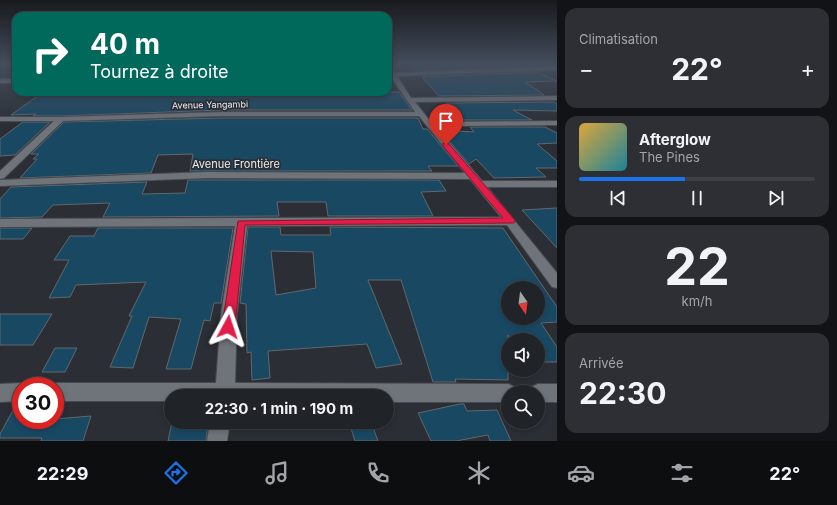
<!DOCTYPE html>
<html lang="fr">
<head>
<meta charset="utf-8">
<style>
  :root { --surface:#202328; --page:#2d2f34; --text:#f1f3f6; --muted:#a2a4a8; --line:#3d4045; --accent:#1a73e8 }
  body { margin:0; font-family:Inter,sans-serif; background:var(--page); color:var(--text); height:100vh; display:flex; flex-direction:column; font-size:15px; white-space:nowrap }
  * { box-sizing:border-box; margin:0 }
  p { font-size:13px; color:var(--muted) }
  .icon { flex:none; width:22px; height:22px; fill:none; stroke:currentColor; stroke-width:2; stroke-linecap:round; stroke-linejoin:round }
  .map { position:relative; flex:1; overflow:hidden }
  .sheet { display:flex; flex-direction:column; gap:8px; padding:8px; background:#121316; width:280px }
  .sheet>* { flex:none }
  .guide { position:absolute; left:12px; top:12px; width:380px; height:84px; border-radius:12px; box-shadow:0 2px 6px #0003,0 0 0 1px var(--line); background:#00695c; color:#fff; overflow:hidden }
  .needle { width:26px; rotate:166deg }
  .tools { position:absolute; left:501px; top:281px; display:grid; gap:8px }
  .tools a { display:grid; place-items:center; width:44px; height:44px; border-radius:50%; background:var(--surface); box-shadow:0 2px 6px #0003,0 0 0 1px var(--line); font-size:20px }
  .speed { position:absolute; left:12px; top:377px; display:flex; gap:8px; font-size:20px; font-weight:700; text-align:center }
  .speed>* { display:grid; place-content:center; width:52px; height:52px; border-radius:50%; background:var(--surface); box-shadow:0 2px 6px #0003,0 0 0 1px var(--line); line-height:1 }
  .speed .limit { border:6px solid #d22; background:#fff; color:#111 }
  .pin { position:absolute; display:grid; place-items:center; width:34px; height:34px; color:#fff; margin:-41px -17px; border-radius:50% 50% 50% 0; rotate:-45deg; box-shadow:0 0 4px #0007 }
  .pin .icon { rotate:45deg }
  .me { position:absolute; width:44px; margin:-22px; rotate:5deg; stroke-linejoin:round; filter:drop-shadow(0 0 3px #0008) }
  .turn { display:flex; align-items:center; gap:14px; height:84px; padding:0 12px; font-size:18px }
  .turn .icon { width:52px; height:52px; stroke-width:2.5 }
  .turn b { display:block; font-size:28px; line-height:34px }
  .big { font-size:30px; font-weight:700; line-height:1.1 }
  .sheet .tile { flex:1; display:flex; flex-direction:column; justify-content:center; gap:6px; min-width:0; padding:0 14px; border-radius:12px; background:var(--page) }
  .sheet .dial { align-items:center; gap:0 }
  .dial b { font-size:52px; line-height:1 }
  .song { display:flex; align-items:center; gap:12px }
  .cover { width:48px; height:48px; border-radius:6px; background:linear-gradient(135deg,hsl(40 70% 55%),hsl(190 70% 35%)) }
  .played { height:4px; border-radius:2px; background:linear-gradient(90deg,var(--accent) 45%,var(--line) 45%) }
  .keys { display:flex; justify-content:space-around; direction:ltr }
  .heat { display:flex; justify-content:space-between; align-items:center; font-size:22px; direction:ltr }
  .trip { position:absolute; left:164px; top:389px; width:230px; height:40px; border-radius:20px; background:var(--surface); box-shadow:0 2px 6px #0003,0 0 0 1px var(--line); font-weight:700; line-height:40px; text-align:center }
  .tab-bar { display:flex; height:64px; justify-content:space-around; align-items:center; background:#0d0e10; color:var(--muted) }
  .tab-bar .icon { width:28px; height:28px }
  .tab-bar .selected { color:var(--accent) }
  .tab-bar b { font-size:18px; color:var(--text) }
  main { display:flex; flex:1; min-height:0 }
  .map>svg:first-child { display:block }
  .building { fill:#194863; stroke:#61686d; fill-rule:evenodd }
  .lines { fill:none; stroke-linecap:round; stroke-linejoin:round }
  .street-casing { stroke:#474a4f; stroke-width:2 }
  .street { fill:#6f737a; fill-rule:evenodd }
  .route { fill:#e11d48; stroke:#92132f }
  .labels { text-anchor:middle; stroke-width:3.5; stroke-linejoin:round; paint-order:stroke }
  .far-street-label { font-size:9px; fill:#eaecf0; stroke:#2b2f35 }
  .street-label { font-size:11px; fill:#eaecf0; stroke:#2b2f35 }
</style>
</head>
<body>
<main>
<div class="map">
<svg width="557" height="441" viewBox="0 0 557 441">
  <rect width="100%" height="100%" fill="#2b2f35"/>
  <g class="building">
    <polygon points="409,64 519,64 523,66 416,71"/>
    <polygon points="537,72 557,81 525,82 544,95 439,96 422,77"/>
    <polygon points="43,92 399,92 412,110 221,110 61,116 33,116 36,114 11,115"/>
    <polygon points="554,102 557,104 557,111 513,110 532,120 463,120 446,103"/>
    <polygon points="221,118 418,118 423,129 427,129 458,166 428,166 432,171 190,171 193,154 158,155 151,173 20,178 37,159 33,159 39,154 31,154 64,122"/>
    <polygon points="23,122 50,122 15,155 0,156 0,139"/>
    <polygon points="470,127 545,127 557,133 557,143 537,144 557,161 557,168 536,168 546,177 494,178 476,159 469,164 440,130 474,132"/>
    <polygon points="188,180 439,180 446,191 421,192 433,216 328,216 326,202 277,202 279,216 103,217 110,203 53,205 42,217 0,218 0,199 11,187 147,182 142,194 185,193"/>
    <polygon points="557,208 557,248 522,210"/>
    <path d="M 248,227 L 280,227 L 281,235 L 331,235 L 330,227 L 503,228 L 557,307 L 557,322 L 541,323 L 557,347 L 557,362 L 538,362 L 538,340 L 511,340 L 508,335 L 508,380 L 455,379 L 456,382 L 433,382 L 401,280 L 368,280 L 402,364 L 376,368 L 367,344 L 268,351 L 270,378 L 252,380 L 251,352 L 247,353 L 246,304 L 240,303 ZM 271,251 L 313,252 L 316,288 L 276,295 ZM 508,288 L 538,288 L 538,318 L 508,318 Z"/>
    <polygon points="0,228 32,228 23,239 0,239"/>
    <polygon points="98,228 233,228 221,303 214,303 210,321 204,320 191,369 166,369 181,319 149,317 133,368 110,367 132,316 129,316 146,282 76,285 70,297 49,298 69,260 54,260 70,236 94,236"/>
    <polygon points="0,314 52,314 33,345 0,345"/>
    <polygon points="55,348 77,348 65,372 42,372"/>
    <polygon points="21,402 21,420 55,420 55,419 91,416 83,441 41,441 42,438 0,438 0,434 17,403"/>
    <polygon points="460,404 464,404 467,411 497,410 511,441 490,441 488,435 456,441 431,441 418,413"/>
    <polygon points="172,422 208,422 206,441 168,441"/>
    <polygon points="349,422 371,422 378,441 355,441"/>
  </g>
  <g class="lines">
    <g class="street-casing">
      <g id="street">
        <polygon points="388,65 395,73 557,66 557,70 397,76 411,98 557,96 557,100 415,102 431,122 557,121 557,125 435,126 482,181 557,181 557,187 487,187 557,273 557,288 552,287 507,225 247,226 237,314 235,383 508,384 515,387 517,392 508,392 508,402 387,402 387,396 171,396 171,401 55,401 55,386 48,386 55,383 216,383 221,314 235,226 0,227 0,219 501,217 470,179 207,178 0,186 0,180 207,172 465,173 419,116 221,116 63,121 4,178 0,179 0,171 54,121 0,121 0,117 61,117 221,112 415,112 391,77 388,77"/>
        <rect x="0" y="79" width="16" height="4"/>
        <polygon points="21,383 28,386 21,386 21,401 0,402 0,384"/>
        <polygon points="538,384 557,384 557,402 538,402 538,392 529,392 531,387"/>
        <polygon points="210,422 230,422 227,441 207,441"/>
      </g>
    </g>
    <use href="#street" class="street"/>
  </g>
  <linearGradient id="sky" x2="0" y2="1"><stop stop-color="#181a1d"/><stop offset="0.51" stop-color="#444d5c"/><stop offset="1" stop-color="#444d5c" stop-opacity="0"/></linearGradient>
  <rect width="557" height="126" fill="url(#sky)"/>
  <polygon class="route" points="443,143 448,143 514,219 515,221 514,223 245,225 235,327 233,330 228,332 224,330 222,327 238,221 503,218 443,146"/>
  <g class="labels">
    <g class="far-street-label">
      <text transform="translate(210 105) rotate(-1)" y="3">Avenue Yangambi</text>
    </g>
    <g class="street-label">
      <text x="236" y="168">Avenue Frontière</text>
    </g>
  </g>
</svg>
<div class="tools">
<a><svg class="needle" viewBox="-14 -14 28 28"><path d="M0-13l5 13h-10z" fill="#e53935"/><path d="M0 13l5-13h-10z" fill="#a2a4a8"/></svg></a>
<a><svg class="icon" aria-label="sound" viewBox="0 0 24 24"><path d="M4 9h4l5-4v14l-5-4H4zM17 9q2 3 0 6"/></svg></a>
<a><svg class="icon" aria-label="search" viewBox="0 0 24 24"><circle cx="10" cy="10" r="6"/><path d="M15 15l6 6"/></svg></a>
</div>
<div class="speed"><div class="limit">30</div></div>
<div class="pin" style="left:446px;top:145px;background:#d93025"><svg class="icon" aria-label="arrive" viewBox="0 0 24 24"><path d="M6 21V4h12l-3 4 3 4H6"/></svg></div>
<svg class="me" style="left:228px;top:327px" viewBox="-20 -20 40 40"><path d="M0-17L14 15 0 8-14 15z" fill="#e11d48" stroke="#fff" stroke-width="4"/></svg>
<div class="trip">22:30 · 1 min · 190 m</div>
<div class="guide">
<div class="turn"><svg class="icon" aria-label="right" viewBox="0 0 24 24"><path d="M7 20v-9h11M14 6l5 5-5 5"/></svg><div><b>40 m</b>Tournez à droite</div></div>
</div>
</div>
<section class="sheet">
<div class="tile"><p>Climatisation</p>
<div class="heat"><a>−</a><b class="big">22°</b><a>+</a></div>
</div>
<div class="tile">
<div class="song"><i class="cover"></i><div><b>Afterglow</b><p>The Pines</p></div></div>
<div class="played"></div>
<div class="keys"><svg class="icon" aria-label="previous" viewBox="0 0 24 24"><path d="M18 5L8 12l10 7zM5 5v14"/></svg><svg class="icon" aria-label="pause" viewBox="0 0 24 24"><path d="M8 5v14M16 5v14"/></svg><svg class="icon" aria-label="next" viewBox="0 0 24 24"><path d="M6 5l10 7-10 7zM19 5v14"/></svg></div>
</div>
<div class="tile dial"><b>22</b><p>km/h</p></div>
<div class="tile"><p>Arrivée</p><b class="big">22:30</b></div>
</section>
</main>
<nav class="tab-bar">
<b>22:29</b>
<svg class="icon selected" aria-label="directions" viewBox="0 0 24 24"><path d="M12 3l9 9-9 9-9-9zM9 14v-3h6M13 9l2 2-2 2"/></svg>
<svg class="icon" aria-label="music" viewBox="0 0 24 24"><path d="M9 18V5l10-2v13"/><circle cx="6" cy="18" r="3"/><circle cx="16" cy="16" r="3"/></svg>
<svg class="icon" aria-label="phone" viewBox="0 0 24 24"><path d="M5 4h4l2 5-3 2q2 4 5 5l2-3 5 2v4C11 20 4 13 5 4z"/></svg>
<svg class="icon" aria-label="climate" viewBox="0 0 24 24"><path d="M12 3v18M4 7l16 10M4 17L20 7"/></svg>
<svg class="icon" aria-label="car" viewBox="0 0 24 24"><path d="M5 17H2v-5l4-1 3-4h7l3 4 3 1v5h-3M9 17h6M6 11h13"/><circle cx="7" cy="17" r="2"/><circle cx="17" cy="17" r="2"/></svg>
<svg class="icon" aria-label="filters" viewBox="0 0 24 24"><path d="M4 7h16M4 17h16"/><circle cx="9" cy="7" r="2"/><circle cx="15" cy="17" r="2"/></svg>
<b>22°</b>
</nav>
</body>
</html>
